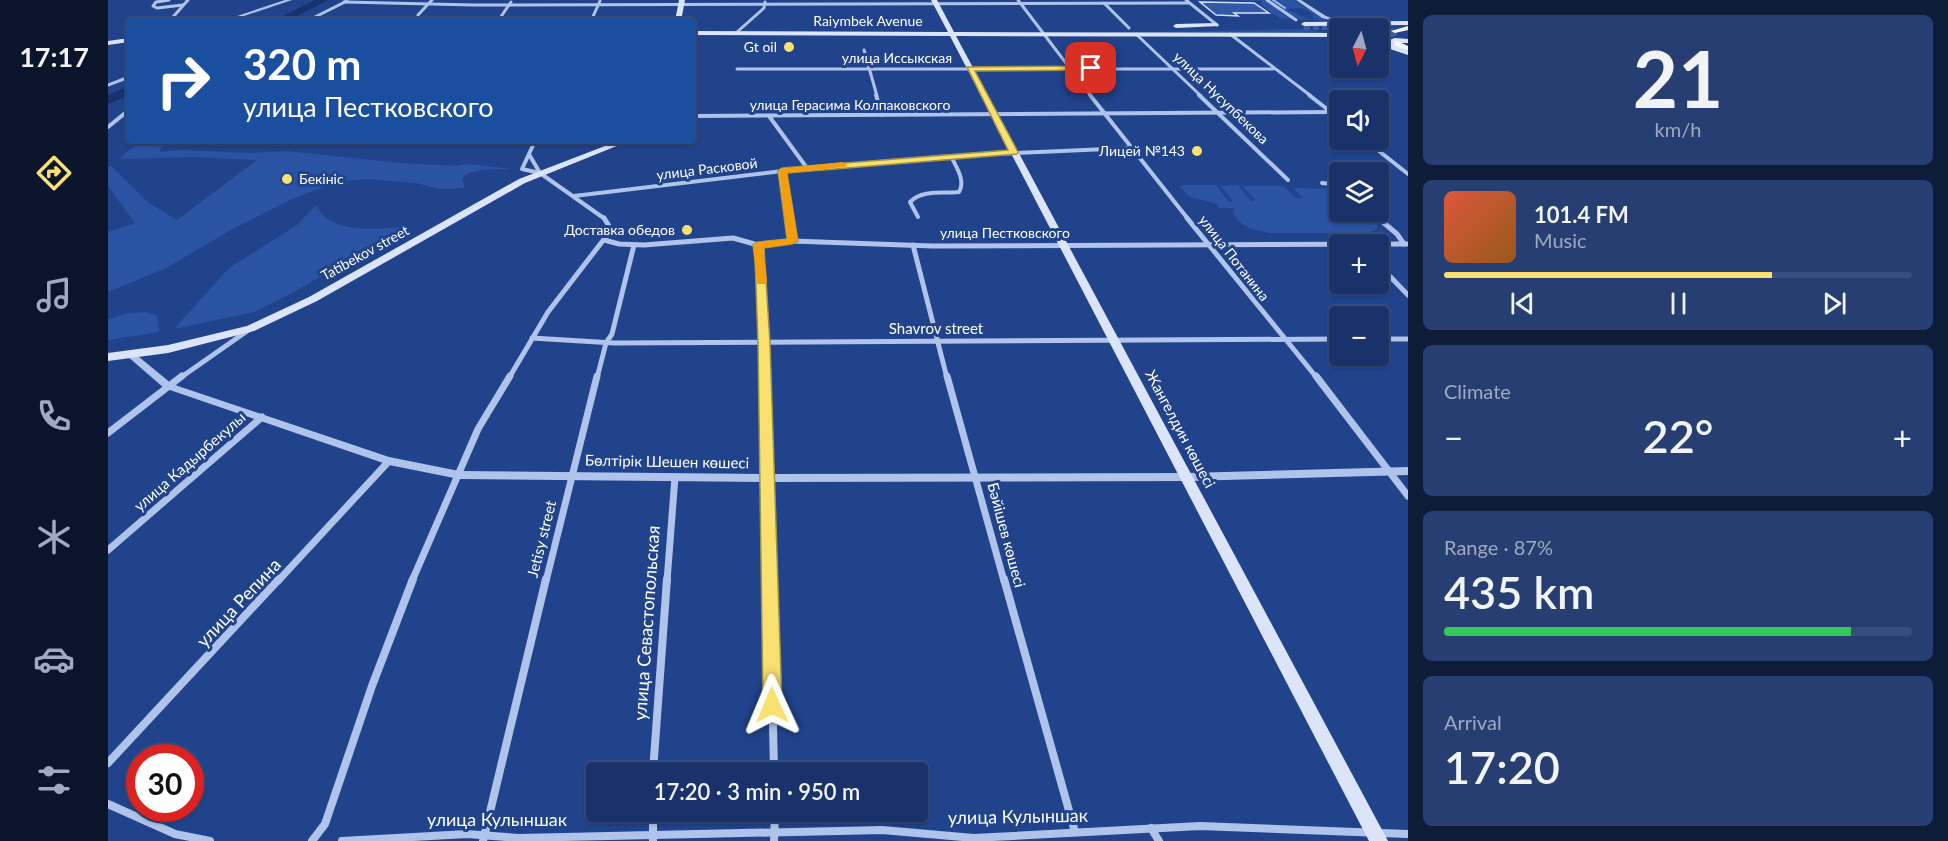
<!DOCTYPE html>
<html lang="en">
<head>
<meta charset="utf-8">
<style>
  :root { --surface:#193269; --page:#263e71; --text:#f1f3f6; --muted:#9faac0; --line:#374d7d; --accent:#f8e171 }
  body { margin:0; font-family:Lato,sans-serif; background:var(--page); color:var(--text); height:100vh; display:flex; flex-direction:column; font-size:22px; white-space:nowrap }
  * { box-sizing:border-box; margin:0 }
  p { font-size:20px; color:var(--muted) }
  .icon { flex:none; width:33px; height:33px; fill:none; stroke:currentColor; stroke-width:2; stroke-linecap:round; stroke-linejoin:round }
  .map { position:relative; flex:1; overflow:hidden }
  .drawer { display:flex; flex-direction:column; gap:15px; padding:15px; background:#0e1c3a; width:540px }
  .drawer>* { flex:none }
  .top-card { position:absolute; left:18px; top:18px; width:570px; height:126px; border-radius:6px; box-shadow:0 2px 4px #0004,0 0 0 2px var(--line); background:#1a4fa0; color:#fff; overflow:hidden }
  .needle { width:39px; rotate:186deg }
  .tools { position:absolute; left:1221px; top:18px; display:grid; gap:12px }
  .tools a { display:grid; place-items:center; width:60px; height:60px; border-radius:6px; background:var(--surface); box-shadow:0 2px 4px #0004,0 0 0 2px var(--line); font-size:30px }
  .speed { position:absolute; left:18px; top:744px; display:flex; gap:12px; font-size:30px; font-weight:700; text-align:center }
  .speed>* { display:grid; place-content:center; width:78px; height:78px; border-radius:50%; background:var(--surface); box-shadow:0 2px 4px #0004,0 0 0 2px var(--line); line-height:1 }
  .speed .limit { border:9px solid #d22; background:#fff; color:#111 }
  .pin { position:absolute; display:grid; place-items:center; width:51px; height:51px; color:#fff; margin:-26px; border-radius:12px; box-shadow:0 3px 9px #0006 }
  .me { position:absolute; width:66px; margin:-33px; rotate:359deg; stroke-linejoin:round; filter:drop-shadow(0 0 4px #0008) }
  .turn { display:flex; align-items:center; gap:21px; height:126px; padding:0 18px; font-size:27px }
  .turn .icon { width:78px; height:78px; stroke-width:2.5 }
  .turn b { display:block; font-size:42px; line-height:51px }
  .big { font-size:45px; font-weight:600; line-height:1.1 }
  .drawer .widget { flex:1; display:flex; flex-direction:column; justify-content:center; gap:9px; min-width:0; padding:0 21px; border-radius:9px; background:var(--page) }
  .drawer .dial { align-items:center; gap:0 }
  .dial b { font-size:78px; line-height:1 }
  .song { display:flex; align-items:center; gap:18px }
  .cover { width:72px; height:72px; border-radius:9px; background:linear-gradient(135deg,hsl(10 70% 55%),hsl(30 70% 35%)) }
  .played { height:6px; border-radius:3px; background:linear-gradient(90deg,var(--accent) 70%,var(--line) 70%) }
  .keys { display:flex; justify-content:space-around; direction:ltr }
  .heat { display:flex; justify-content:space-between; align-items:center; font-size:33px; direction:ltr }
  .charge { height:9px; border-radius:4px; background:linear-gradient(90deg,#34c759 87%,var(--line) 0) }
  .trip { position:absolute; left:478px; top:762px; width:342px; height:60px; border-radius:6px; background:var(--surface); box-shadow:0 2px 4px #0004,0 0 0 2px var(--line); font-weight:600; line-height:60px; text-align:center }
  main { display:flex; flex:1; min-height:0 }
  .menu { display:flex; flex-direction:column; width:108px; justify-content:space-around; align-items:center; background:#0a142a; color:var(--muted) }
  .menu .icon { width:42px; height:42px }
  .menu .current { color:var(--accent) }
  .menu b { font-size:27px; color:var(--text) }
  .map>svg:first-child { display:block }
  .green { fill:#2b53a4 }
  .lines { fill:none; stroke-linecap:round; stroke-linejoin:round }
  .stream { stroke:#a3bced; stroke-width:2 }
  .river { fill:#17316c; fill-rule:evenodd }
  .building { fill:#3158a9; stroke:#d4e0f8; stroke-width:1.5 }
  .secondary-tunnel { stroke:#425f9d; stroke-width:6; stroke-dasharray:6 3; stroke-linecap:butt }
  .primary-tunnel { stroke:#425f9d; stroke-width:8; stroke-dasharray:8 4; stroke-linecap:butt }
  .pedestrian { stroke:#afc3eb; stroke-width:3 }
  .minor-far4 { stroke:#afc3eb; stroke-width:3 }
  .minor-far3 { stroke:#afc3eb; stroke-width:4 }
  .minor-far2 { stroke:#afc3eb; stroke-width:5 }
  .minor-far1 { stroke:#afc3eb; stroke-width:7 }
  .minor { stroke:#afc3eb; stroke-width:8 }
  .tertiary { fill:#afc3eb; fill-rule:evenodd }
  .secondary { fill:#dbe4f9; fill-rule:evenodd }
  .primary { fill:#f4f7fe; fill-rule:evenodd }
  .route { fill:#f8e171; stroke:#a19249; stroke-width:1.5 }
  .slow { fill:#f59e0b }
  .poi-dot { fill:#f8e171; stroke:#21438c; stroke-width:2 }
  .labels { text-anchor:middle; stroke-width:6; stroke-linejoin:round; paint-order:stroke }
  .far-street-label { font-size:14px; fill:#fff; stroke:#21438c }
  .far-poi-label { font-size:14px; fill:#fff; stroke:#21438c; text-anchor:end }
  .street-label { font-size:15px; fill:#fff; stroke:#21438c }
  .near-street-label { font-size:18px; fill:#fff; stroke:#21438c }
</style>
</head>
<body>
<main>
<nav class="menu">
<b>17:17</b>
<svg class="icon current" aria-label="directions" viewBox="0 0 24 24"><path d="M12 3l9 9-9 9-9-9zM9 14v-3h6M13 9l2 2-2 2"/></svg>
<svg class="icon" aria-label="music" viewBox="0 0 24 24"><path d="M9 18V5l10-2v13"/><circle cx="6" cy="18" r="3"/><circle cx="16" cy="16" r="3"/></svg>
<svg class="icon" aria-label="phone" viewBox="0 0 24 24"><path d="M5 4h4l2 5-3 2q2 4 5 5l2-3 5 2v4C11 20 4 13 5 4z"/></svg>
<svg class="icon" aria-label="climate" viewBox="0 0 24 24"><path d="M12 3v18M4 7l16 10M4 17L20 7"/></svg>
<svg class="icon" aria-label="car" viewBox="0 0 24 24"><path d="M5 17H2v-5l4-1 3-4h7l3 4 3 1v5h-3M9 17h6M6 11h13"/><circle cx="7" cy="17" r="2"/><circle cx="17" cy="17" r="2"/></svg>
<svg class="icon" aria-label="filters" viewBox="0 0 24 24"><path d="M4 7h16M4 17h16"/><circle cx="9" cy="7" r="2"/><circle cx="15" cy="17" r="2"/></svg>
</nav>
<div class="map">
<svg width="1300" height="841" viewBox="0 0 1300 841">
  <rect width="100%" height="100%" fill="#21438c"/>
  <g class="green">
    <polygon points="1119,0 1186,0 1218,21 1208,20 1204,18 1206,15 1194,8 1178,9 1203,20 1171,18 1151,3 1155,3 1153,1"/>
    <polygon points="1198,29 1215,33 986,33"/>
    <path d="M 32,141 L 57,141 L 51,152 L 70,150 L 142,153 L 179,151 L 291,163 L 348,166 L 360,164 L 404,169 C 389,170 363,167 354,179 L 357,188 L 331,189 L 308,183 L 262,179 L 237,181 L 213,188 L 182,200 L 123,230 L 58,268 L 0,292 L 0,232 L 27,223 L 0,186 L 0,167 L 3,166 L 41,203 L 69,220 L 149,160 L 86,157 L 11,159 Z"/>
    <path d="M 1075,185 L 1108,185 L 1121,202 L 1125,201 L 1113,186 L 1130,185 L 1143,201 L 1148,200 L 1134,186 L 1175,186 L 1188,198 L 1195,198 L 1186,189 L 1188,188 L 1230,189 L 1232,212 C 1248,212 1261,210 1270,226 L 1267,230 L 1259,233 L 1162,233 C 1148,230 1129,227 1125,211 L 1127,208 L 1111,208 L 1109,204 L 1082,197 L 1071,186 Z"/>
    <path d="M 208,205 C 222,236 271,228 299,227 L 182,294 L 146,312 L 66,329 L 121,268 L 189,225 Z"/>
    <polygon points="37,312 49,316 51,332 0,340 0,320 15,314"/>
  </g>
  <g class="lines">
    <polyline class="stream" points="1165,0 1177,8"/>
    <g class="river">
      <polygon points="207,0 220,0 179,21 165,21"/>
      <polygon points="21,86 21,95 0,104 0,95"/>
    </g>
  </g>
  <polygon class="building" points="1092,2 1146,3 1161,13 1126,13 1130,16 1108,15"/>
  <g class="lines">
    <polyline class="secondary-tunnel" points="1196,27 1267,27"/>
    <polyline class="primary-tunnel" points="1287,31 1283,34 1289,43"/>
    <polyline class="pedestrian" points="1159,0 1188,20"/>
    <g class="minor-far4">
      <polyline points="61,0 48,2 45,6 49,8 75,5"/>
      <polyline points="910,0 983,96"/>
      <polyline points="1078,0 1109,25"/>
      <polyline points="236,2 366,5 1081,3"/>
      <polyline points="996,3 1021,28"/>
      <polyline points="310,15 324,0"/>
      <polyline points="78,21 65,17 80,0"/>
      <polyline points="199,21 239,1"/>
      <polyline points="390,21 403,2"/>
      <polyline points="483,21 492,1"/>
      <polyline points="628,33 656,8 657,2"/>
      <polyline points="1028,34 1093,96"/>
      <polyline points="1122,34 1203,96"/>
      <polyline points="756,50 769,96"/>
      <polyline points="629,69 1165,69"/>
      <polyline points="0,85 21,77"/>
    </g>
    <g class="minor-far3">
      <polyline points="768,95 774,115"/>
      <polyline points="982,95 1080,219"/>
      <polyline points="1091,95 1180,180"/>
      <polyline points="1201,95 1232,119"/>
      <polyline points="585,116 1223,112"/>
      <polyline points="661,116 699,168"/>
      <polyline points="0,127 21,110"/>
      <polyline points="1257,140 1300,174"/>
      <polyline points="427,141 414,169 432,173"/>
      <polyline points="422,156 432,173 497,219"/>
      <polyline points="674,171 681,219"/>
      <polyline points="1214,183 1232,185"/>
      <polyline points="466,196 699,168 843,156 1022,148"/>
      <polyline points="1263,212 1272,219"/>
      <path d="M 810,217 L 802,202 C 815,189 835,194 851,192 C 858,180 848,167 843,156"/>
    </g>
    <g class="minor-far2">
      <polyline points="681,218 684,241"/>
      <polyline points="1079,218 1209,378"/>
      <polyline points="1270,218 1289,234 1296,244"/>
      <polyline points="496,240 511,244 536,245 625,238 650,245 684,241 824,246 1300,244"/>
      <polyline points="650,245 653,260 657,378"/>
      <polyline points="805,245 839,378"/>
      <polyline points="1270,264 1300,295"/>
      <polyline points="424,338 506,343 1232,339"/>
      <polyline points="1270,339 1300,339"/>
      <polyline points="72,378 142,329"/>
      <polyline points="401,378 440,312 500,234 501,226 496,218"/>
      <polyline points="489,378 498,343 504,334 526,245"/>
    </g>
    <g class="minor-far1">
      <polyline points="657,376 662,581"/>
      <polyline points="839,376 896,581"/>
      <polyline points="1208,376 1300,496"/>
      <polyline points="0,433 74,376"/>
      <polyline points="0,550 154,417"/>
      <polyline points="170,581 281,461"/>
      <polyline points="304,581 370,429 402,376"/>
      <polyline points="438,581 489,376"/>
      <polyline points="559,581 567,477"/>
    </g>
    <g class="minor">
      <polyline points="662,579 666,772"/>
      <polyline points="896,579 967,832"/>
      <polyline points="0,763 171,579"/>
      <polyline points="545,772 559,579"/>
      <polyline points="0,804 67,834 102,841"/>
      <polyline points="545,812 545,841"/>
      <polyline points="1043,828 1051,841"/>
      <polyline points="204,841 217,824 264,686 305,579"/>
      <polyline points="234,841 359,834 411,838 774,830 866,838 1092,826 1300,834"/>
      <polyline points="375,841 438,579"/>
      <polyline points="666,841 667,812"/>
    </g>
    <g class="tertiary">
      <polygon points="177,0 184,0 121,21 114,21"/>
      <polygon points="1188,0 1193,0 1218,16 1239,23 1237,24 1214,18"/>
      <polygon points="22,351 25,352 64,384 281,457 351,471 660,474 1079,473 1300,467 1300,475 1079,481 660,482 351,479 281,465 56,388 19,356 17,354"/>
    </g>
    <g class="secondary">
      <polygon points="571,0 577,0 573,21 567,21"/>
      <polygon points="823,0 829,0 846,32 1232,33 1232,37 848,36 1280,841 1261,841 842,36 585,35 585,31 840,32"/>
      <polygon points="1300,21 1300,25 1196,26 1193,24 1196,22"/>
      <polygon points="1109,23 1111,26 1068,28 1065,26 1068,24"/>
      <polygon points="21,38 21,42 0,45 0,41"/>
      <polygon points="1287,38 1300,39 1300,43 1285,43 1300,51 1300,55 1270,45 1270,41 1279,44 1278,41"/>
      <polygon points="510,141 521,141 417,183 209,301 146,331 60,353 0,361 0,353 60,345 139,326 201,297 411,179"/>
    </g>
    <g class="primary">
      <polygon points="1300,26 1300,30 1287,33 1283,31"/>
      <polygon points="1289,41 1300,46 1300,51 1286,45 1286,41"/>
    </g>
  </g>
  <polygon class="route" points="983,66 985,70 867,71 910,152 909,154 679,173 690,241 684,244 656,248 662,343 674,705 671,711 664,714 658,711 655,705 650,343 647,260 645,245 650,242 679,239 670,171 674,168 900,150 859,67"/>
  <polygon class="slow" points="734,162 739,165 737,167 679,173 690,241 684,244 655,248 659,281 657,284 649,284 645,245 650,242 679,239 671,169"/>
  <g class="poi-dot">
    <circle cx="681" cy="47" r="6"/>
    <circle cx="1089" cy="151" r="6"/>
    <circle cx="179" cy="179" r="6"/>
    <circle cx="579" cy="230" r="6"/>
  </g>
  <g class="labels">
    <g class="far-street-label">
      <text x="760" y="26">Raiymbek Avenue</text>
      <text x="789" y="63">улица Иссыкская</text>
      <text transform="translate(1113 98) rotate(44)" y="5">улица Нусупбекова</text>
      <text x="742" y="110">улица Герасима Колпаковского</text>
      <text transform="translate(599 169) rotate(-7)" y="5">улица Расковой</text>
      <text x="897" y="238">улица Пестковского</text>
      <text transform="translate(257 253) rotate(-29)" y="5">Tatibekov street</text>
      <text transform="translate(1126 258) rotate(52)" y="5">улица Потанина</text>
    </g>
    <g class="far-poi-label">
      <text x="669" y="52">Gt oil</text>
      <text x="1077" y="156">Лицей №143</text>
      <text x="191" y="184" text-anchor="start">Бекініс</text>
      <text x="567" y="235">Доставка обедов</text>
    </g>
    <g class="street-label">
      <text x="828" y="334">Shavrov street</text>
      <text transform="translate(1072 429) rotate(62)" y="5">Жангелдин көшесі</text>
      <text transform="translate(82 462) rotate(-41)" y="5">улица Кадырбекулы</text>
      <text transform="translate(559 462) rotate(1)" y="5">Бөлтірік Шешен көшесі</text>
      <text transform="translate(898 535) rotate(75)" y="5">Бәйішев көшесі</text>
      <text transform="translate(434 539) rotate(-76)" y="5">Jetisy street</text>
    </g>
    <g class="near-street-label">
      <text transform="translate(131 603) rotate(-47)" y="6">улица Репина</text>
      <text transform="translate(539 623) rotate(-86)" y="6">улица Севастопольская</text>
      <text transform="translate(910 817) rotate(-1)" y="6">улица Кулыншак</text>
      <text x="389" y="826">улица Кулыншак</text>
    </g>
  </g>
</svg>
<div class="tools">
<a><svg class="needle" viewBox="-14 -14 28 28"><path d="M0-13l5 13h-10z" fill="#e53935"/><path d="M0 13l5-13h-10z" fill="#9faac0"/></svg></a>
<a><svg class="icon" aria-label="sound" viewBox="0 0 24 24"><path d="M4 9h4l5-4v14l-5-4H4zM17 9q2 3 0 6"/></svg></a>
<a><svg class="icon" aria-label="layers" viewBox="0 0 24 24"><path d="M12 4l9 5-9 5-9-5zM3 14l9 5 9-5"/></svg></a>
<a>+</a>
<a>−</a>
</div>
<div class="speed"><div class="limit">30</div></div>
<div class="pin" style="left:983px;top:68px;background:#d93025"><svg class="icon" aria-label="arrive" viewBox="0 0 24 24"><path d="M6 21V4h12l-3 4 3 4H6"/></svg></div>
<svg class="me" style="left:664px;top:705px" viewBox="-20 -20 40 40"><path d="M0-17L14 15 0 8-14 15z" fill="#f8e171" stroke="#fff" stroke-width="4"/></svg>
<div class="trip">17:20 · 3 min · 950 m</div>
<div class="top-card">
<div class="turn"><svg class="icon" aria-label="right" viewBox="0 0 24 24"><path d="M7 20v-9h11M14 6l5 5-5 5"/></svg><div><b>320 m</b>улица Пестковского</div></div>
</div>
</div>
<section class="drawer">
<div class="widget dial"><b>21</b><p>km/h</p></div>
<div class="widget">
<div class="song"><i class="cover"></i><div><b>101.4 FM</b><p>Music</p></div></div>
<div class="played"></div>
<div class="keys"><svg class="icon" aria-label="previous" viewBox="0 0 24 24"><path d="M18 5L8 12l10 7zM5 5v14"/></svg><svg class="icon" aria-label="pause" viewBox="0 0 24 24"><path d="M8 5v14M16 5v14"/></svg><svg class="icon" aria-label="next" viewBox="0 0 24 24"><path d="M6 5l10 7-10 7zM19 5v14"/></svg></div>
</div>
<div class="widget"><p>Climate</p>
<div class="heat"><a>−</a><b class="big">22°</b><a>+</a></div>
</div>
<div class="widget"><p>Range · 87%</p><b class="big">435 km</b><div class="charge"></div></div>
<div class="widget"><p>Arrival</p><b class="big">17:20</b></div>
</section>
</main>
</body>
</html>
